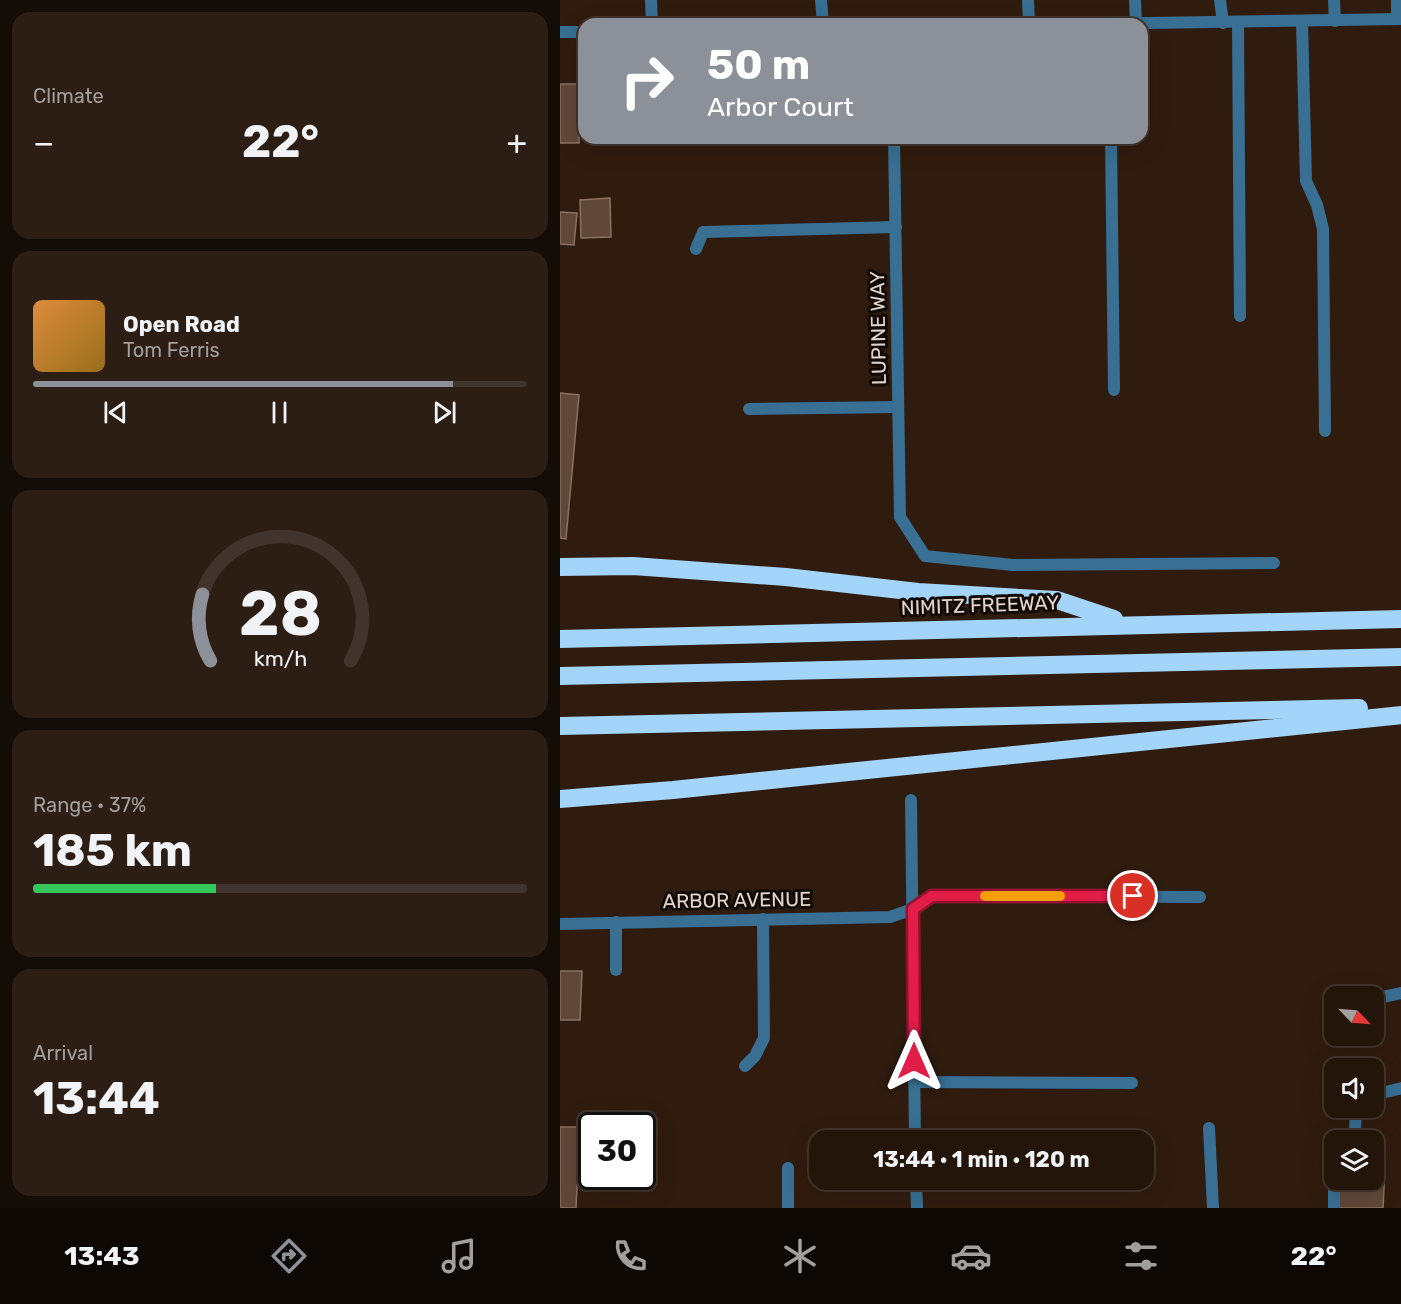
<!DOCTYPE html>
<html lang="en">
<head>
<meta charset="utf-8">
<style>
  :root { --surface:#24150b; --page:#2c1e14; --text:#f1f3f6; --muted:#a39f9d; --line:#41342c; --accent:#8c9099 }
  body { margin:0; font-family:Rubik,sans-serif; background:var(--page); color:var(--text); height:100vh; display:flex; flex-direction:column; font-size:22px; white-space:nowrap }
  * { box-sizing:border-box; margin:0 }
  p { font-size:20px; color:var(--muted) }
  .icon { flex:none; width:33px; height:33px; fill:none; stroke:currentColor; stroke-width:2; stroke-linecap:round; stroke-linejoin:round }
  .map { position:relative; flex:1; overflow:hidden }
  .side { display:flex; flex-direction:column; gap:12px; padding:12px; background:#140c06; width:560px }
  .side>* { flex:none }
  .hud { position:absolute; left:18px; top:18px; width:570px; height:126px; border-radius:18px; box-shadow:0 6px 24px #0002,0 0 0 2px var(--line); background:#8c9099; color:#fff; overflow:hidden }
  .needle { width:39px; rotate:115deg }
  .fabs { position:absolute; left:764px; top:986px; display:grid; gap:12px }
  .fabs a { display:grid; place-items:center; width:60px; height:60px; border-radius:12px; background:var(--surface); box-shadow:0 6px 24px #0002,0 0 0 2px var(--line); font-size:30px }
  .speed { position:absolute; left:18px; top:1112px; display:flex; gap:12px; font-size:30px; font-weight:700; text-align:center }
  .speed>* { display:grid; place-content:center; width:78px; height:78px; border-radius:50%; background:var(--surface); box-shadow:0 6px 24px #0002,0 0 0 2px var(--line); line-height:1 }
  .speed .limit { border:3px solid #111; border-radius:9px; background:#fff; color:#111 }
  .pin { position:absolute; display:grid; place-items:center; width:51px; height:51px; color:#fff; margin:-26px; border:3px solid #fff; border-radius:50%; box-shadow:0 2px 6px #0007 }
  .me { position:absolute; width:66px; margin:-33px; rotate:0deg; stroke-linejoin:round; filter:drop-shadow(0 0 4px #0008) }
  .turn { display:flex; align-items:center; gap:21px; height:126px; padding:0 30px; font-size:27px }
  .turn .icon { width:78px; height:78px; stroke-width:2.5 }
  .turn b { display:block; font-size:42px; line-height:51px }
  .big { font-size:45px; font-weight:700; line-height:1.1 }
  .side .tile { flex:1; display:flex; flex-direction:column; justify-content:center; gap:9px; min-width:0; padding:0 21px; border-radius:18px; background:var(--page) }
  .side .dial { align-items:center; gap:0 }
  .dial svg { height:156px; overflow:visible; fill:none; stroke:var(--line); stroke-width:7; stroke-linecap:round; text-anchor:middle }
  .dial text { fill:var(--text); stroke:none }
  .song { display:flex; align-items:center; gap:18px }
  .cover { width:72px; height:72px; border-radius:9px; background:linear-gradient(135deg,hsl(30 70% 55%),hsl(40 70% 35%)) }
  .played { height:6px; border-radius:3px; background:linear-gradient(90deg,var(--accent) 85%,var(--line) 85%) }
  .keys { display:flex; justify-content:space-around; direction:ltr }
  .heat { display:flex; justify-content:space-between; align-items:center; font-size:33px; direction:ltr }
  .charge { height:9px; border-radius:4px; background:linear-gradient(90deg,#34c759 37%,var(--line) 0) }
  .trip { position:absolute; left:249px; top:1130px; width:345px; height:60px; border-radius:18px; background:var(--surface); box-shadow:0 6px 24px #0002,0 0 0 2px var(--line); font-weight:700; line-height:60px; text-align:center }
  .dock { display:flex; height:96px; justify-content:space-around; align-items:center; background:#0e0804; color:var(--muted) }
  .dock .icon { width:42px; height:42px }
  .dock .active { color:var(--accent) }
  .dock b { font-size:27px; color:var(--text) }
  main { display:flex; flex:1; min-height:0 }
  .map>svg:first-child { display:block }
  .building { fill:#5f483a; stroke:#8a7162; stroke-width:1.5 }
  .lines { fill:none; stroke-linecap:round; stroke-linejoin:round }
  .service { stroke:#386f93; stroke-width:12 }
  .minor { stroke:#386f93; stroke-width:12 }
  .motorway { stroke:#a2d5f9; stroke-width:18 }
  .route-casing { stroke:#92132f; stroke-width:15 }
  .route { stroke:#e11d48; stroke-width:10 }
  .slow { stroke:#f59e0b; stroke-width:10 }
  .labels { text-anchor:middle; stroke-width:6; stroke-linejoin:round; paint-order:stroke }
  .street-label { font-size:20px; fill:#e2d4cc; stroke:#110904 }
</style>
</head>
<body>
<main>
<section class="side">
<div class="tile"><p>Climate</p>
<div class="heat"><a>−</a><b class="big">22°</b><a>+</a></div>
</div>
<div class="tile">
<div class="song"><i class="cover"></i><div><b>Open Road</b><p>Tom Ferris</p></div></div>
<div class="played"></div>
<div class="keys"><svg class="icon" aria-label="previous" viewBox="0 0 24 24"><path d="M18 5L8 12l10 7zM5 5v14"/></svg><svg class="icon" aria-label="pause" viewBox="0 0 24 24"><path d="M8 5v14M16 5v14"/></svg><svg class="icon" aria-label="next" viewBox="0 0 24 24"><path d="M6 5l10 7-10 7zM19 5v14"/></svg></div>
</div>
<div class="tile dial"><svg viewBox="0 0 100 80">
<path d="M14 69A42 42 0 1 1 86 69"/>
<path d="M14 69A42 42 0 0 1 10 35" stroke="#8c9099"/>
<text x="50" y="56" font-size="32" font-weight="700">28</text>
<text x="50" y="72" font-size="11">km/h</text>
</svg></div>
<div class="tile"><p>Range · 37%</p><b class="big">185 km</b><div class="charge"></div></div>
<div class="tile"><p>Arrival</p><b class="big">13:44</b></div>
</section>
<div class="map">
<svg width="842" height="1208" viewBox="0 0 842 1208">
  <rect width="100%" height="100%" fill="#301c0f"/>
  <g class="building">
    <polygon points="0,84 20,84 19,143 0,143"/>
    <polygon points="50,198 51,237 21,238 20,200"/>
    <polygon points="0,212 17,213 14,245 0,244"/>
    <polygon points="0,393 19,395 6,539 0,538"/>
    <polygon points="0,971 22,971 20,1020 0,1020"/>
    <polygon points="0,1127 20,1127 16,1208 0,1208"/>
    <polygon points="813,1165 821,1165 822,1168 825,1168 823,1208 779,1208 779,1187 782,1187 782,1179 813,1179"/>
  </g>
  <g class="lines">
    <g class="service">
      <polyline points="91,0 92,24"/>
      <polyline points="261,0 263,24"/>
      <polyline points="468,0 469,24"/>
      <polyline points="774,0 775,21"/>
      <polyline points="837,0 837,19"/>
      <polyline points="742,22 746,181 757,205 763,229 765,431"/>
      <polyline points="678,23 680,316"/>
      <polyline points="551,138 554,390"/>
      <polyline points="136,249 143,232 336,227"/>
      <polyline points="189,409 338,407"/>
      <polyline points="340,517 365,556 453,565 714,563"/>
      <polyline points="56,922 56,970"/>
      <polyline points="813,999 842,993"/>
      <polyline points="185,1066 195,1056 204,1038 203,919"/>
      <polyline points="354,1082 572,1083"/>
      <polyline points="813,1095 842,1088"/>
      <polyline points="789,1140 795,1132 796,1107"/>
      <polyline points="774,1157 774,1208"/>
      <polyline points="228,1208 228,1168"/>
    </g>
    <g class="minor">
      <polyline points="575,0 576,23"/>
      <polyline points="660,0 663,23"/>
      <polyline points="526,24 842,19"/>
      <polyline points="0,32 24,32"/>
      <polyline points="334,138 340,517"/>
      <polyline points="351,800 355,1140"/>
      <polyline points="0,924 330,917 353,909 372,896 640,897"/>
      <polyline points="649,1128 653,1208"/>
      <polyline points="356,1179 357,1208"/>
    </g>
    <g class="motorway">
      <polyline points="0,567 73,566 226,577 358,592 497,600 554,619"/>
      <polyline points="0,639 842,619"/>
      <polyline points="0,676 842,657"/>
      <polyline points="0,726 799,708"/>
      <polyline points="0,799 113,790 842,715"/>
    </g>
  </g>
  <g class="lines">
    <g class="route-casing">
      <polyline id="route" points="354,1061 353,909 372,896 573,896"/>
    </g>
    <use href="#route" class="route"/>
    <polyline class="slow" points="425,896 500,896"/>
  </g>
  <g class="labels">
    <g class="street-label">
      <text transform="translate(318 328) rotate(-91)" y="7">LUPINE WAY</text>
      <text transform="translate(420 605) rotate(-2)" y="7">NIMITZ FREEWAY</text>
      <text transform="translate(177 900) rotate(-1)" y="7">ARBOR AVENUE</text>
    </g>
  </g>
</svg>
<div class="fabs">
<a><svg class="needle" viewBox="-14 -14 28 28"><path d="M0-13l5 13h-10z" fill="#e53935"/><path d="M0 13l5-13h-10z" fill="#a39f9d"/></svg></a>
<a><svg class="icon" aria-label="sound" viewBox="0 0 24 24"><path d="M4 9h4l5-4v14l-5-4H4zM17 9q2 3 0 6"/></svg></a>
<a><svg class="icon" aria-label="layers" viewBox="0 0 24 24"><path d="M12 4l9 5-9 5-9-5zM3 14l9 5 9-5"/></svg></a>
</div>
<div class="speed"><div class="limit">30</div></div>
<div class="pin" style="left:573px;top:896px;background:#d93025"><svg class="icon" aria-label="arrive" viewBox="0 0 24 24"><path d="M6 21V4h12l-3 4 3 4H6"/></svg></div>
<svg class="me" style="left:354px;top:1061px" viewBox="-20 -20 40 40"><path d="M0-17L14 15 0 8-14 15z" fill="#e11d48" stroke="#fff" stroke-width="4"/></svg>
<div class="trip">13:44 · 1 min · 120 m</div>
<div class="hud">
<div class="turn"><svg class="icon" aria-label="right" viewBox="0 0 24 24"><path d="M7 20v-9h11M14 6l5 5-5 5"/></svg><div><b>50 m</b>Arbor Court</div></div>
</div>
</div>
</main>
<nav class="dock">
<b>13:43</b>
<svg class="icon active" aria-label="directions" viewBox="0 0 24 24"><path d="M12 3l9 9-9 9-9-9zM9 14v-3h6M13 9l2 2-2 2"/></svg>
<svg class="icon" aria-label="music" viewBox="0 0 24 24"><path d="M9 18V5l10-2v13"/><circle cx="6" cy="18" r="3"/><circle cx="16" cy="16" r="3"/></svg>
<svg class="icon" aria-label="phone" viewBox="0 0 24 24"><path d="M5 4h4l2 5-3 2q2 4 5 5l2-3 5 2v4C11 20 4 13 5 4z"/></svg>
<svg class="icon" aria-label="climate" viewBox="0 0 24 24"><path d="M12 3v18M4 7l16 10M4 17L20 7"/></svg>
<svg class="icon" aria-label="car" viewBox="0 0 24 24"><path d="M5 17H2v-5l4-1 3-4h7l3 4 3 1v5h-3M9 17h6M6 11h13"/><circle cx="7" cy="17" r="2"/><circle cx="17" cy="17" r="2"/></svg>
<svg class="icon" aria-label="filters" viewBox="0 0 24 24"><path d="M4 7h16M4 17h16"/><circle cx="9" cy="7" r="2"/><circle cx="15" cy="17" r="2"/></svg>
<b>22°</b>
</nav>
</body>
</html>
